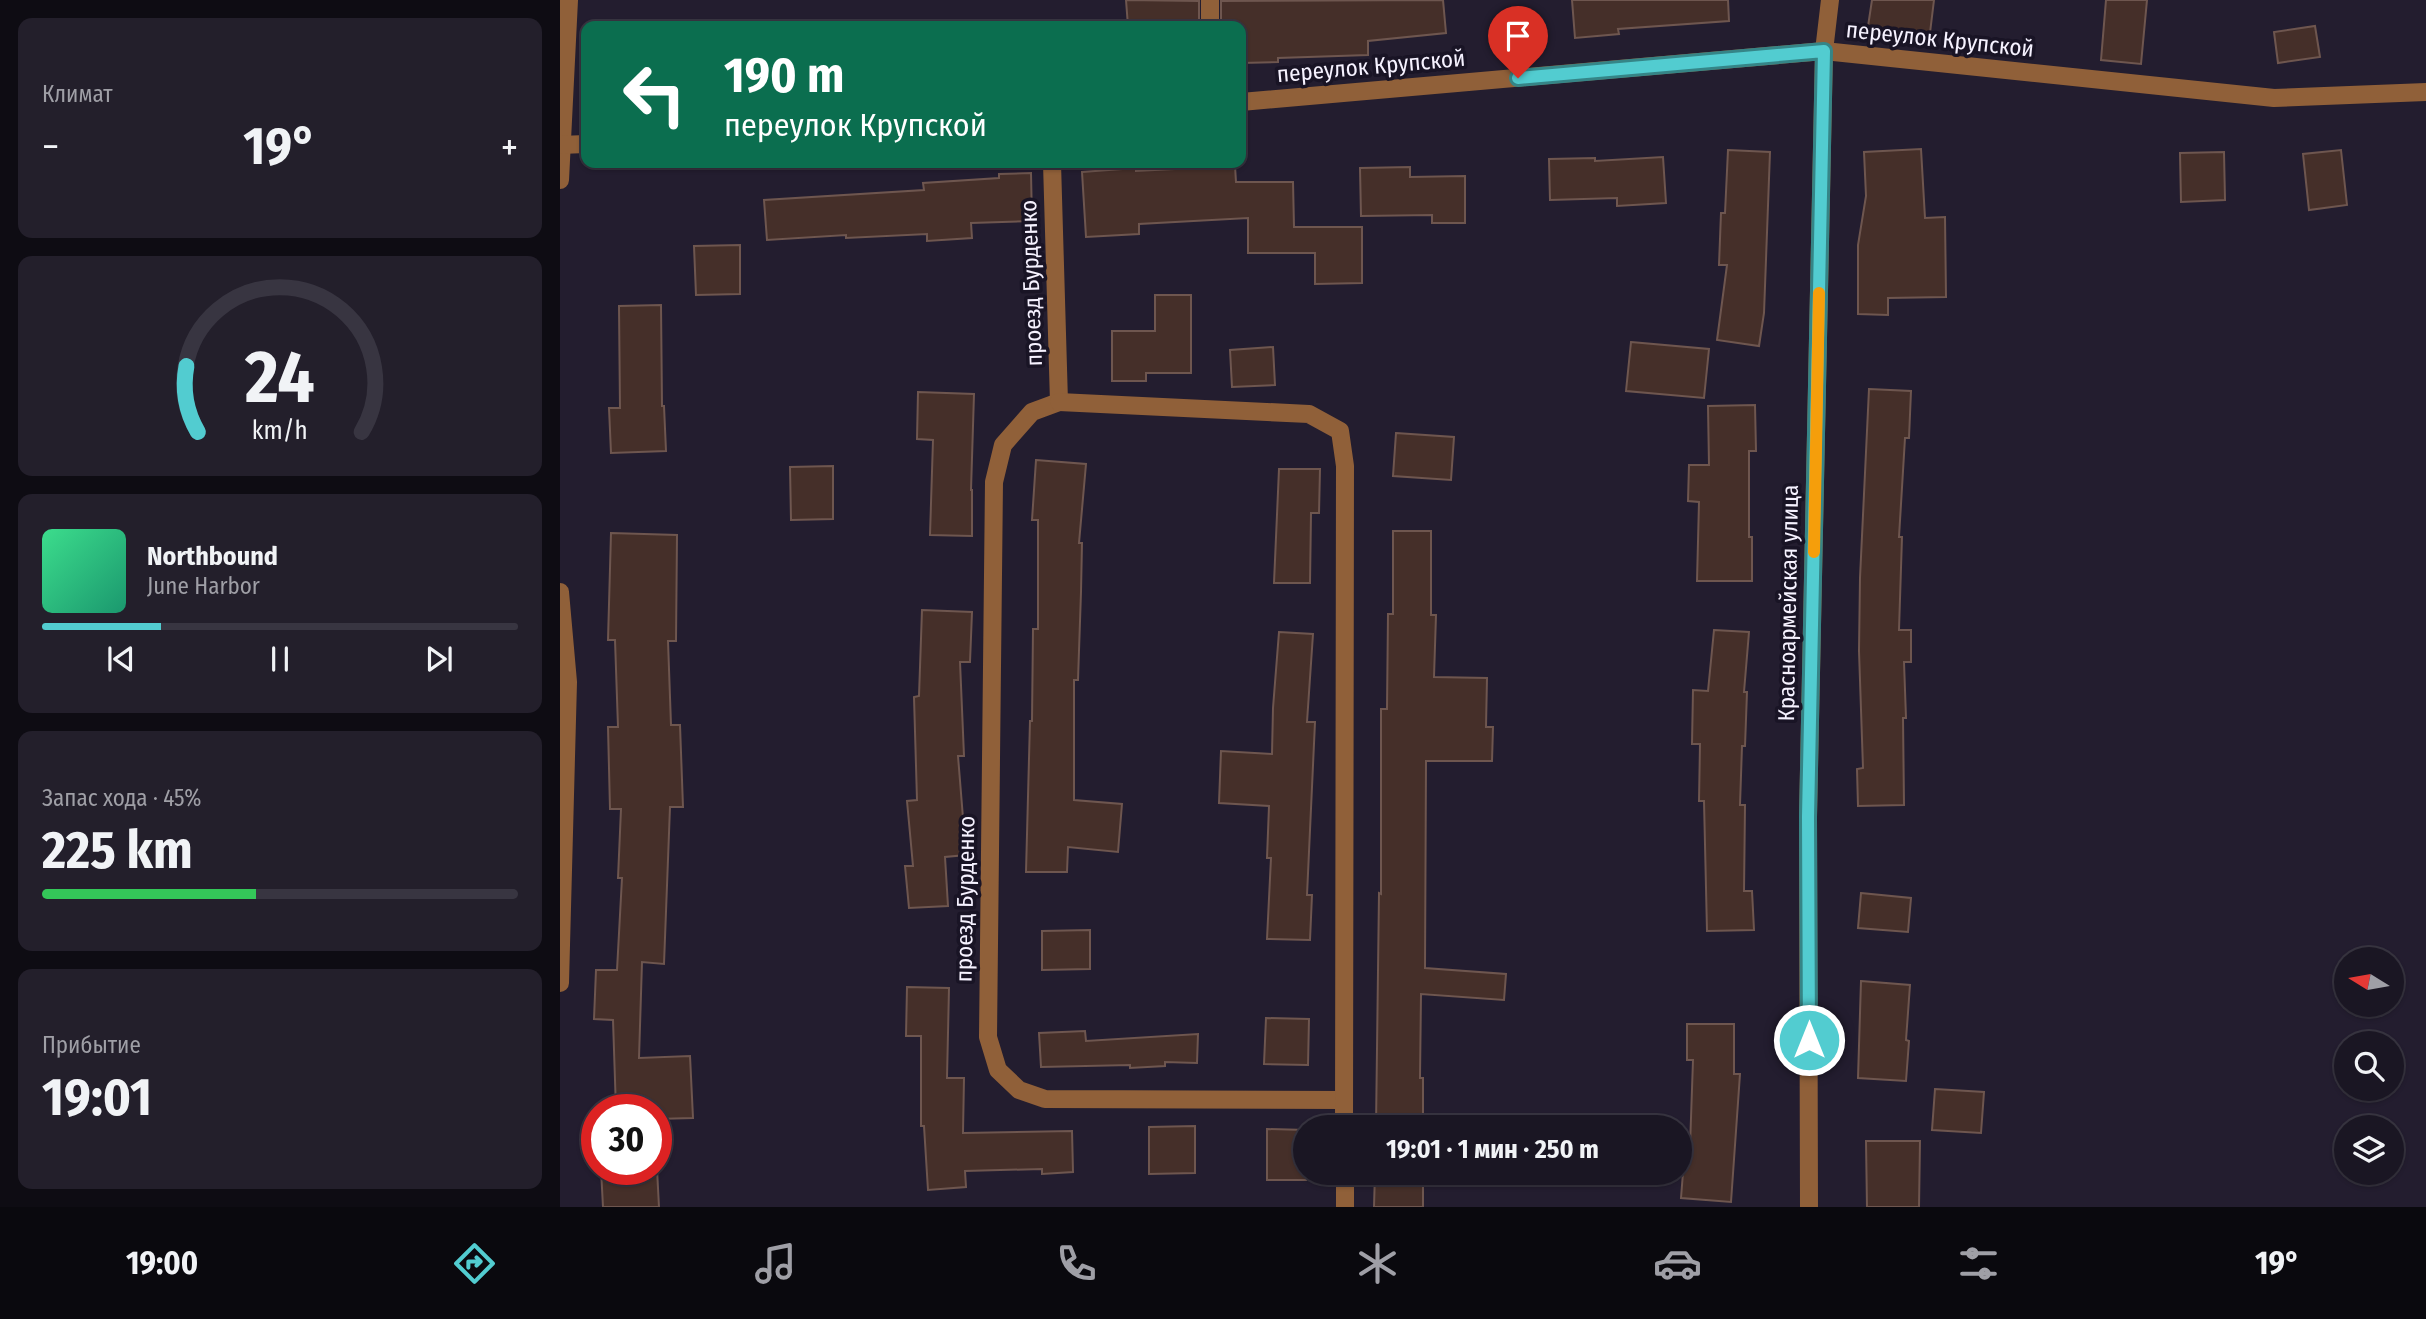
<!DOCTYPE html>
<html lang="ru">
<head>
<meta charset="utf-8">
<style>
  :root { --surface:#1a1623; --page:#231f2b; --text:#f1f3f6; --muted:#9f9fa6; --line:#383541; --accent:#52ccd0 }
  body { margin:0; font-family:"Fira Sans Condensed",sans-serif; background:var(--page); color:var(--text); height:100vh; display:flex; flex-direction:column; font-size:26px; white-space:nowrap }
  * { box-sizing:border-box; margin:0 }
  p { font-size:23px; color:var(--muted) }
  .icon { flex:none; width:38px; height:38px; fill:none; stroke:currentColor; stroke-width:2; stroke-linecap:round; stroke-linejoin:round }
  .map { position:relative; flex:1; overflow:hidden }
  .side { display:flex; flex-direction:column; gap:18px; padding:18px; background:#0e0c13; width:560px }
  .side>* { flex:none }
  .banner { position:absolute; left:21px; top:21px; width:665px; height:147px; border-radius:14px; box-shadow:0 2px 5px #0004,0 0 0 2px var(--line); background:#0b6e4f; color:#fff; overflow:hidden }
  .needle { width:46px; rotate:281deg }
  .fabs { position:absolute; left:1774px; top:947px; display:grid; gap:14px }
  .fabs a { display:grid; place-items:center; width:70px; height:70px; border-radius:50%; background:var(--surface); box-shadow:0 2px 5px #0004,0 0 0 2px var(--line); font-size:35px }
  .speed { position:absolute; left:21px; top:1094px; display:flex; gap:14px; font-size:35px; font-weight:700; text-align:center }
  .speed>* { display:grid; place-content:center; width:91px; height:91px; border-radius:50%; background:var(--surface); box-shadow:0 2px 5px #0004,0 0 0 2px var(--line); line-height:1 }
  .speed .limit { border:10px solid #d22; background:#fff; color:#111 }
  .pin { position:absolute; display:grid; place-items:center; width:60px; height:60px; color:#fff; margin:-72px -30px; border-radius:50% 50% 50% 0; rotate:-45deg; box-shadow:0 0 7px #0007 }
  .pin .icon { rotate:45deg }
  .me { position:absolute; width:77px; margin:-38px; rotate:0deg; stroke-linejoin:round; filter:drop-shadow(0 0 5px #0008) }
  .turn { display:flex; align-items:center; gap:24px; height:147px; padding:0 28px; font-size:32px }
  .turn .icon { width:91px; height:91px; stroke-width:2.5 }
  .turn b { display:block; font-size:49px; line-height:60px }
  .big { font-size:52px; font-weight:700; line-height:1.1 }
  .side .card { flex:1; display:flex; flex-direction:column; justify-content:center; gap:10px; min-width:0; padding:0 24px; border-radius:14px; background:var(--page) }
  .side .dial { align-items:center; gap:0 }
  .dial svg { height:182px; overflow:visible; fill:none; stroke:var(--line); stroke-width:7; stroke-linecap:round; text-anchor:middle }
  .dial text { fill:var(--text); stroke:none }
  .song { display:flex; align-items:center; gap:21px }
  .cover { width:84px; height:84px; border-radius:10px; background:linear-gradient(135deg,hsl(150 70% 55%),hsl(160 70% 35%)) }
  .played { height:7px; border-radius:4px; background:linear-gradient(90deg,var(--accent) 25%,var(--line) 25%) }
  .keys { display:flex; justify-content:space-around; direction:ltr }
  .heat { display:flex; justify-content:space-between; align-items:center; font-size:38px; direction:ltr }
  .charge { height:10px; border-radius:5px; background:linear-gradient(90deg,#34c759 45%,var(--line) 0) }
  .trip { position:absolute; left:733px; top:1115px; width:399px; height:70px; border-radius:35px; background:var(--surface); box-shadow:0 2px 5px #0004,0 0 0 2px var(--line); font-weight:700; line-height:70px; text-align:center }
  .tabs { display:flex; height:112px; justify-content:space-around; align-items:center; background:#0a090e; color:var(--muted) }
  .tabs .icon { width:49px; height:49px }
  .tabs .on { color:var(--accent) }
  .tabs b { font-size:32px; color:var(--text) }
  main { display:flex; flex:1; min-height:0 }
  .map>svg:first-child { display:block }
  .building { fill:#452f29; stroke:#6e564f; stroke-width:2 }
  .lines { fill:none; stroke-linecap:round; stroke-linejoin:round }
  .minor { stroke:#906039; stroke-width:18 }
  .tertiary { stroke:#906039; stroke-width:18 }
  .route-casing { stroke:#358587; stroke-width:18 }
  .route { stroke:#52ccd0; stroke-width:12 }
  .slow { stroke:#f59e0b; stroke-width:12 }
  .labels { text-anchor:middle; stroke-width:7; stroke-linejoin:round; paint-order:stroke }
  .street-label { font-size:23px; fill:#f6f2ff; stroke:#191425 }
</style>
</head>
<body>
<main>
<section class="side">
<div class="card"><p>Климат</p>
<div class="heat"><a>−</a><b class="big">19°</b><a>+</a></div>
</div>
<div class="card dial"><svg viewBox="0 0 100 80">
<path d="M14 69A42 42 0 1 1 86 69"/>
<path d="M14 69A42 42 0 0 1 9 40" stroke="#52ccd0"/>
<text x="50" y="56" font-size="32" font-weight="700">24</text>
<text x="50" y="72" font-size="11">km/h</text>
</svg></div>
<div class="card">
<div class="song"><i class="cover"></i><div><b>Northbound</b><p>June Harbor</p></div></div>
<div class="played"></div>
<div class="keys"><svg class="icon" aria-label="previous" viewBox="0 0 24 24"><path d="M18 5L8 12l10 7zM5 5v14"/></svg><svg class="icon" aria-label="pause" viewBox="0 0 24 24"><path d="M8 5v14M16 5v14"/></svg><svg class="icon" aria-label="next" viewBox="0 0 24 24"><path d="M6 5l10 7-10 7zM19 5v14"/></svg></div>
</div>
<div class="card"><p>Запас хода · 45%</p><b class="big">225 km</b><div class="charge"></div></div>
<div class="card"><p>Прибытие</p><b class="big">19:01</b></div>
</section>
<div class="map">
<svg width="1866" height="1207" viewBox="0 0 1866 1207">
  <rect width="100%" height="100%" fill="#231d2f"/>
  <g class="building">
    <polygon points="566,0 639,1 639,26 568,26"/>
    <polygon points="883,0 886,33 808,41 808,55 718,58 718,62 681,63 681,26 661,26 661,1"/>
    <polygon points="1012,0 1168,0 1169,21 1058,29 1059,34 1015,38"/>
    <polygon points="1312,0 1374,0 1369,41 1307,33"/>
    <polygon points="1546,0 1587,0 1581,64 1541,60"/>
    <polygon points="1755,26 1760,57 1718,63 1714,32"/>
    <polygon points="1361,149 1365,218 1385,217 1386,297 1328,298 1328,315 1298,314 1298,245 1306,196 1304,152"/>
    <polygon points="1168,150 1210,152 1204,313 1199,346 1157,340 1167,265 1159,265 1161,213 1165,213"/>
    <polygon points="1781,150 1787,205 1749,210 1743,154"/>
    <polygon points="1664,152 1665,200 1621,202 1620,153"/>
    <polygon points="1103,157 1106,203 1057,206 1057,198 990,200 989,159 1035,158 1035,161"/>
    <polygon points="675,166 676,182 733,182 734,227 802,227 802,283 755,284 755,253 688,253 688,218 579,224 579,234 526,237 522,172 576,168 576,171"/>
    <polygon points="850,167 850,177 905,176 905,223 872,223 872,215 801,216 800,168"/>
    <polygon points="471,173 472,221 411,223 412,238 367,241 367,234 286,238 286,235 207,240 204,200 364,190 363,183 439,178 439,174"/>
    <polygon points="180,245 180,294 136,295 134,246"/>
    <polygon points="595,295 631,295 631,373 586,373 586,381 552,381 552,331 595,331"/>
    <polygon points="101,305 102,406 104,406 106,451 51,453 49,408 60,408 59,306"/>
    <polygon points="1071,342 1149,349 1144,398 1066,391"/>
    <polygon points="713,347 715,385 672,387 670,350"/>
    <polygon points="1309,389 1351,391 1349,438 1345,438 1339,537 1342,537 1339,630 1351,630 1351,662 1344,662 1346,718 1343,718 1344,805 1298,806 1297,769 1303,768 1299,651 1300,578"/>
    <polygon points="358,392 414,394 411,490 412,490 412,536 370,535 373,440 357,439"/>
    <polygon points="1195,405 1196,451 1189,451 1189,537 1192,537 1192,581 1137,581 1139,502 1128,501 1129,465 1149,465 1148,406"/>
    <polygon points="836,433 894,437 891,480 833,476"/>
    <polygon points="476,460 526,464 519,543 522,543 521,592 518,680 514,680 514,800 562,804 558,852 508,847 507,872 466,872 470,721 472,721 473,629 478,629 478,520 472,520"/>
    <polygon points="273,466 273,519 231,520 230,467"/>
    <polygon points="719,469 760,469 759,513 751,513 750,583 714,583"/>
    <polygon points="833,531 871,531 871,615 876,615 874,677 927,678 926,727 933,727 932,761 866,761 865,968 946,974 944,1000 861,994 860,1078 863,1078 863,1127 816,1127 819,893 821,894 821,709 827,709 828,614 833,614"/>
    <polygon points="51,533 117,535 116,641 108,641 111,725 120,725 123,807 110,807 104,964 82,962 79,1058 130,1056 133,1118 96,1119 96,1110 56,1110 53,1020 34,1019 36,970 57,970 62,878 58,878 61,809 50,809 48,727 58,727 55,640 48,640"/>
    <polygon points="362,610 412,612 410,662 400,662 404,756 398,756 406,855 385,857 388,906 349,908 345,866 353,866 347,801 357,800 354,697 359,696"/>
    <polygon points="1154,630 1189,632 1184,692 1187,692 1185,746 1182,746 1180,805 1185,805 1184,891 1192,891 1194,930 1147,931 1144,801 1139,801 1140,744 1132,744 1133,690 1148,691"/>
    <polygon points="719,632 753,634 747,722 755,722 747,895 752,895 750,940 707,939 711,858 707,858 709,806 659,803 661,751 712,754 713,708"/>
    <polygon points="1301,893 1351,898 1348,932 1298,928"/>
    <polygon points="530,930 530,969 482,970 482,931"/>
    <polygon points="1301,981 1350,985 1346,1040 1349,1041 1346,1081 1298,1078"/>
    <polygon points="347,987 389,988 387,1078 404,1078 403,1133 512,1131 513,1172 482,1174 482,1169 405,1171 406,1187 368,1190 364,1126 361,1126 361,1036 346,1036"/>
    <polygon points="706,1018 749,1019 748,1065 704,1064"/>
    <polygon points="1127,1024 1174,1024 1174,1074 1180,1074 1171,1202 1121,1198 1125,1147 1130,1147 1133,1060 1127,1060"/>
    <polygon points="525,1031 526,1041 638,1034 637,1063 605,1062 605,1066 570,1068 570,1065 481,1067 479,1033"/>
    <polygon points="1375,1089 1424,1092 1421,1133 1372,1130"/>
    <polygon points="635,1126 635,1173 589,1174 589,1127"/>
    <polygon points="707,1129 746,1130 746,1180 707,1180"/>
    <polygon points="1306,1141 1360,1141 1359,1207 1307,1207"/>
    <polygon points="41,1169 97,1169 99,1207 43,1207"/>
    <polygon points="815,1172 863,1172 863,1207 814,1207"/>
  </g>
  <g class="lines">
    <g class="minor">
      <polyline points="650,0 650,26"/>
      <polyline points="492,163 499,402 472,412 443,445 434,482 428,1037 438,1070 459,1090 485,1099 784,1100"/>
      <polyline points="0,180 9,0"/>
      <polyline points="499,402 749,414 780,431 785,466 784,1127"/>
      <polyline points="0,592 8,682 0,983"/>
      <polyline points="785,1172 785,1207"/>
      <polyline points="1249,1207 1248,817 1264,51 1270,0"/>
    </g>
    <g class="tertiary">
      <polyline points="681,102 1264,51 1714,98 1866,92"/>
      <polyline points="0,145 26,144"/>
    </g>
  </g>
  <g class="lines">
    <g class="route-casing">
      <polyline id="route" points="958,78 1264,51 1248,817 1249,1040"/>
    </g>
    <use href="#route" class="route"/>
    <polyline class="slow" points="1254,552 1259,293"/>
  </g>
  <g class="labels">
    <g class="street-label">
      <text transform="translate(1380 39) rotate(6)" y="8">переулок Крупской</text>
      <text transform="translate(811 66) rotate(-5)" y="8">переулок Крупской</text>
      <text transform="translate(471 283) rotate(-92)" y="8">проезд Бурденко</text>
      <text transform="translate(1228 603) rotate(-89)" y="8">Красноармейская улица</text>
      <text transform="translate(405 899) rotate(-89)" y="8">проезд Бурденко</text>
    </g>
  </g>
</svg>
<div class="fabs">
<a><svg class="needle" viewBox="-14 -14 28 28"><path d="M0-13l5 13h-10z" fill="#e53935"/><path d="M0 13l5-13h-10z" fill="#9f9fa6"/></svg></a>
<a><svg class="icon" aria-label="search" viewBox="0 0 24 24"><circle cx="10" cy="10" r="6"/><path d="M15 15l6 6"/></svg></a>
<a><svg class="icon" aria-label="layers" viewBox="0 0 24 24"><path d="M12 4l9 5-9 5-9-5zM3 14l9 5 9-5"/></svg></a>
</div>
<div class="speed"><div class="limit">30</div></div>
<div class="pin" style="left:958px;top:78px;background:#d93025"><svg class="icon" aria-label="arrive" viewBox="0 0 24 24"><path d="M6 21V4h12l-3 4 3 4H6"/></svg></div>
<svg class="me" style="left:1249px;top:1040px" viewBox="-20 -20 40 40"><circle r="17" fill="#52ccd0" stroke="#fff" stroke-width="3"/><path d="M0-11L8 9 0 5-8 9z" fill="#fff"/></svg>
<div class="trip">19:01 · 1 мин · 250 m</div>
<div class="banner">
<div class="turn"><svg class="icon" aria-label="left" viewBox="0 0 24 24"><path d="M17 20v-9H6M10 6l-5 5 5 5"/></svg><div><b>190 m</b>переулок Крупской</div></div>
</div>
</div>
</main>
<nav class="tabs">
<b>19:00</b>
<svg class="icon on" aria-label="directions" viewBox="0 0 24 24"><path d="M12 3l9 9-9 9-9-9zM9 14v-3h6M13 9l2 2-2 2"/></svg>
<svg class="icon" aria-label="music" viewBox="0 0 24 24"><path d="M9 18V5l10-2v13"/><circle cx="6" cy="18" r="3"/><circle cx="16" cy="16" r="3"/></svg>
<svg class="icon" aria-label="phone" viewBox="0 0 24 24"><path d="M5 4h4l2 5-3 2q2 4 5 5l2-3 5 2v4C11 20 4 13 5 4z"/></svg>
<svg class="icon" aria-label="climate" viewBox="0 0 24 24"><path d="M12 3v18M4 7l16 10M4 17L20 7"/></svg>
<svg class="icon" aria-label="car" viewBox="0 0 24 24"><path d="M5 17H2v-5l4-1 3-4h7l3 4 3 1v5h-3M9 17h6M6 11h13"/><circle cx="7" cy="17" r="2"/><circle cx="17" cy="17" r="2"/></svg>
<svg class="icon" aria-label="filters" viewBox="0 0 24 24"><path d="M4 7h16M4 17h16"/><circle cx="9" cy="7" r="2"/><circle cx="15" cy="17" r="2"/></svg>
<b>19°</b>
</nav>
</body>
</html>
